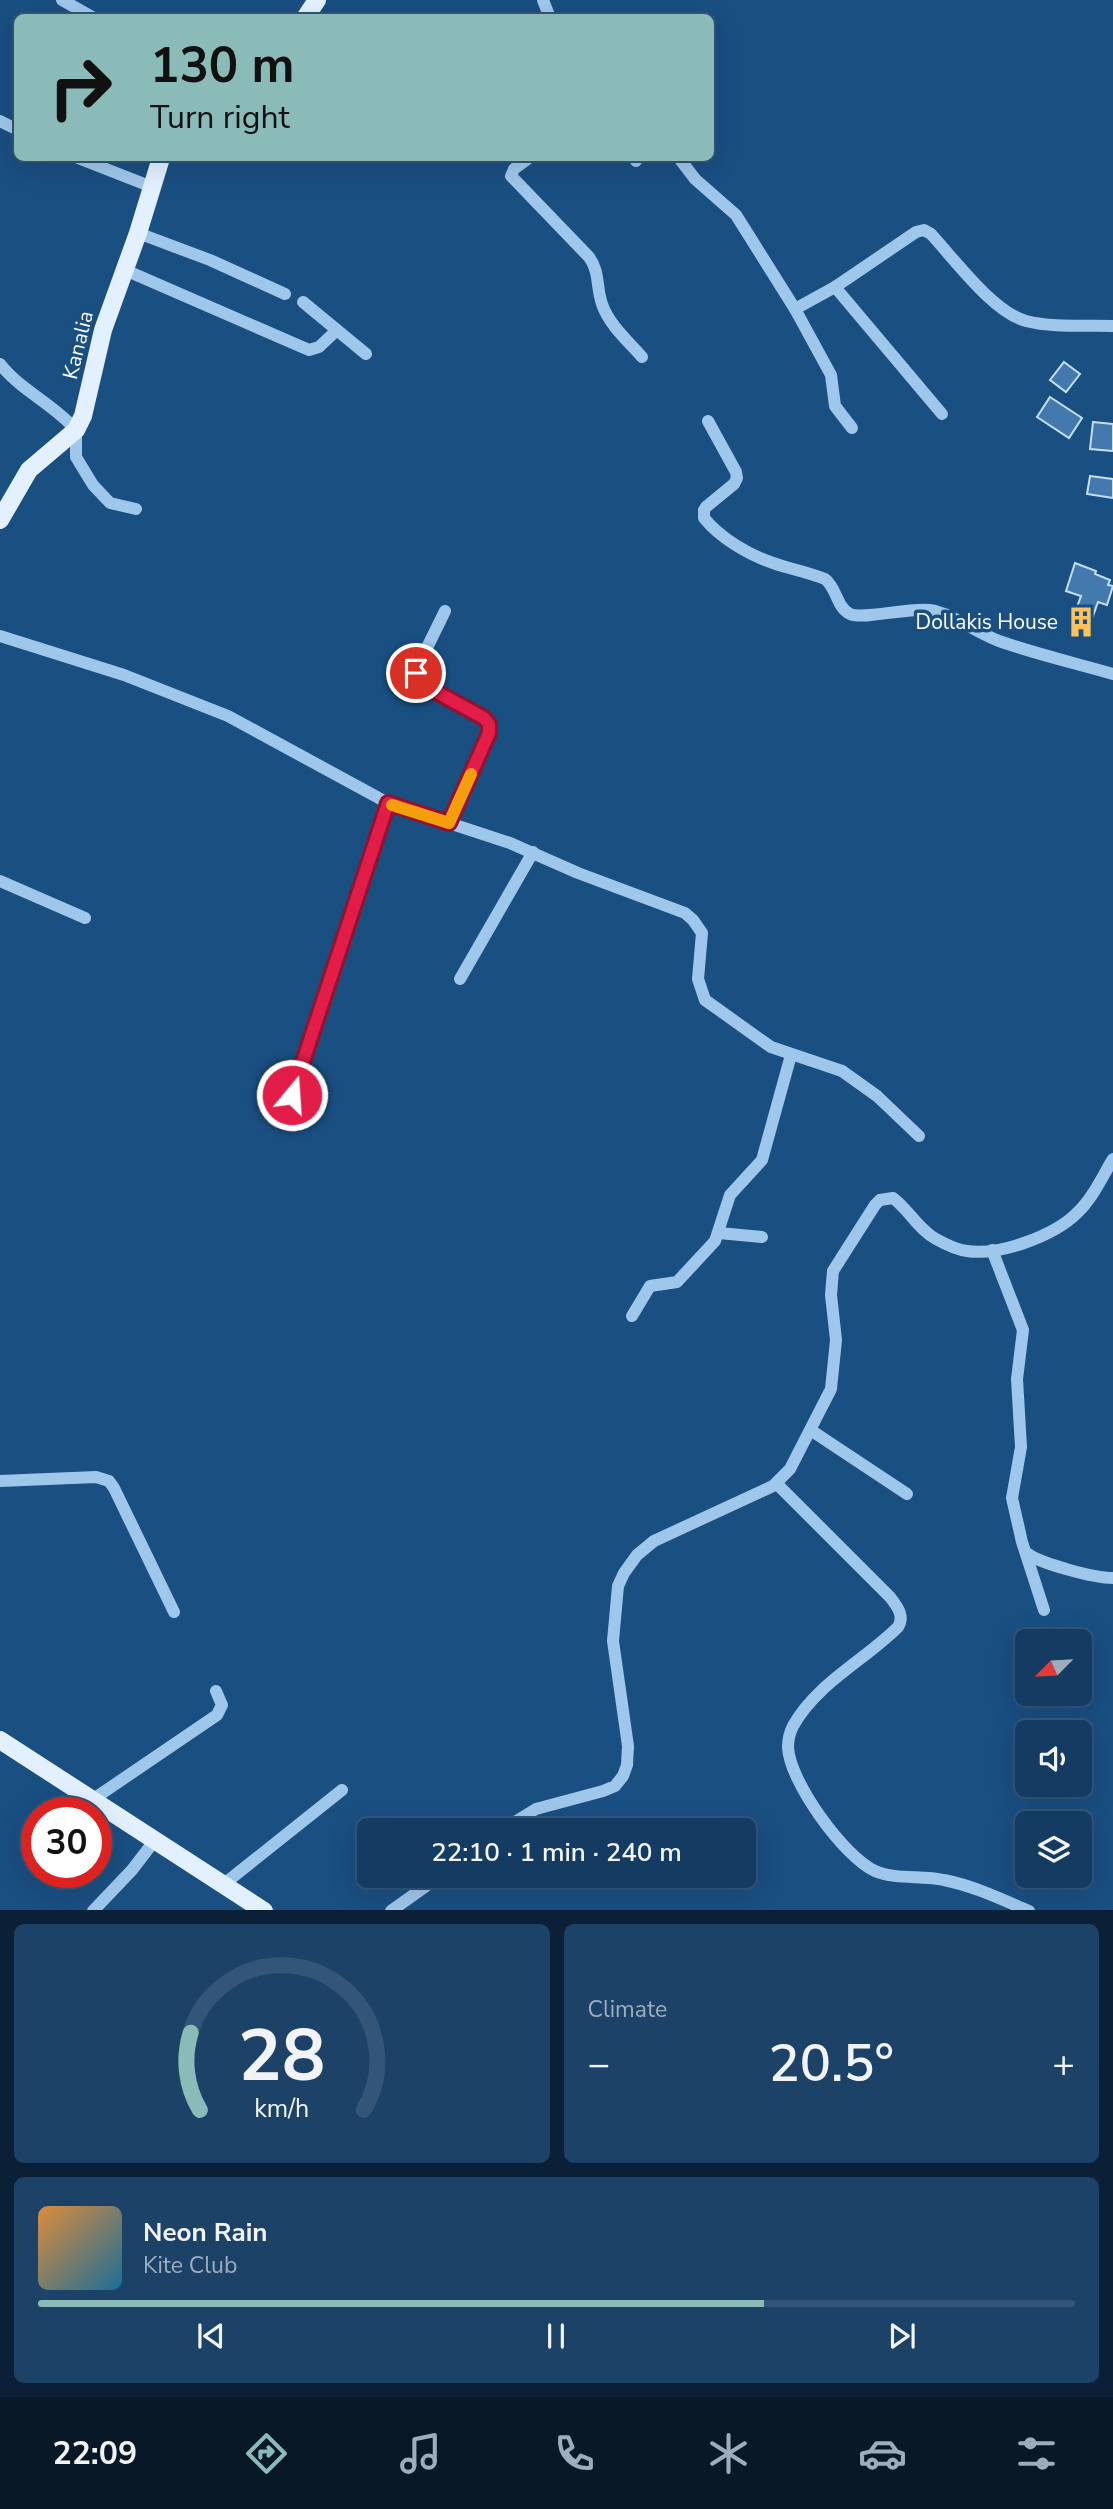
<!DOCTYPE html>
<html lang="en">
<head>
<meta charset="utf-8">
<style>
  :root { --surface:#143b62; --page:#1d4268; --text:#f1f3f6; --muted:#9dadbe; --line:#357; --accent:#8bbbb9 }
  body { margin:0; font-family:"Nunito Sans",sans-serif; background:var(--page); color:var(--text); height:100vh; display:flex; flex-direction:column; font-size:26px; white-space:nowrap }
  * { box-sizing:border-box; margin:0 }
  p { font-size:23px; color:var(--muted) }
  .icon { flex:none; width:38px; height:38px; fill:none; stroke:currentColor; stroke-width:2; stroke-linecap:round; stroke-linejoin:round }
  .map { position:relative; height:1910px; overflow:hidden }
  .side { display:flex; flex-direction:column; gap:14px; padding:14px; background:#0b2036; flex:1 }
  .side>* { flex:none }
  .guide { position:absolute; left:14px; top:14px; width:700px; height:147px; border-radius:10px; box-shadow:0 7px 28px #0002,0 0 0 2px var(--line); background:#8bbbb9; color:#111; overflow:hidden }
  .needle { width:46px; rotate:246deg }
  .buttons { position:absolute; left:1015px; top:1629px; display:grid; gap:14px }
  .buttons a { display:grid; place-items:center; width:77px; height:77px; border-radius:10px; background:var(--surface); box-shadow:0 7px 28px #0002,0 0 0 2px var(--line); font-size:35px }
  .speed { position:absolute; left:21px; top:1797px; display:flex; gap:14px; font-size:35px; font-weight:700; text-align:center }
  .speed>* { display:grid; place-content:center; width:91px; height:91px; border-radius:50%; background:var(--surface); box-shadow:0 7px 28px #0002,0 0 0 2px var(--line); line-height:1 }
  .speed .limit { border:10px solid #d22; background:#fff; color:#111 }
  .pin { position:absolute; display:grid; place-items:center; width:60px; height:60px; color:#fff; margin:-30px; border:4px solid #fff; border-radius:50%; box-shadow:0 2px 7px #0007 }
  .me { position:absolute; width:77px; margin:-38px; rotate:18deg; stroke-linejoin:round; filter:drop-shadow(0 0 5px #0008) }
  .turn { display:flex; align-items:center; gap:24px; height:147px; padding:0 21px; font-size:32px }
  .turn .icon { width:91px; height:91px; stroke-width:2.5 }
  .turn b { display:block; font-size:49px; line-height:60px }
  .big { font-size:52px; font-weight:600; line-height:1.1 }
  .side .card { flex:1; display:flex; flex-direction:column; justify-content:center; gap:10px; min-width:0; padding:0 24px; border-radius:10px; background:var(--page) }
  .side .dial { align-items:center; gap:0 }
  .dial svg { height:182px; overflow:visible; fill:none; stroke:var(--line); stroke-width:7; stroke-linecap:round; text-anchor:middle }
  .dial text { fill:var(--text); stroke:none }
  .song { display:flex; align-items:center; gap:21px }
  .cover { width:84px; height:84px; border-radius:10px; background:linear-gradient(135deg,hsl(30 70% 55%),hsl(200 70% 35%)) }
  .played { height:7px; border-radius:4px; background:linear-gradient(90deg,var(--accent) 70%,var(--line) 70%) }
  .keys { display:flex; justify-content:space-around; direction:ltr }
  .heat { display:flex; justify-content:space-between; align-items:center; font-size:38px; direction:ltr }
  .side .tiles { flex:1; display:grid; gap:14px; grid-template-columns:1fr 1fr }
  .card:last-child { grid-column:span 2 }
  .trip { position:absolute; left:357px; top:1818px; width:399px; height:70px; border-radius:10px; background:var(--surface); box-shadow:0 7px 28px #0002,0 0 0 2px var(--line); font-weight:600; line-height:70px; text-align:center }
  .dock { display:flex; height:112px; justify-content:space-around; align-items:center; background:#081827; color:var(--muted) }
  .dock .icon { width:49px; height:49px }
  .dock .current { color:var(--accent) }
  .dock b { font-size:32px; color:var(--text) }
  .map>svg:first-child { display:block }
  .building { fill:#4379ac; stroke:#c4dff8; stroke-width:2 }
  .lines { fill:none; stroke-linecap:round; stroke-linejoin:round }
  .minor { stroke:#9fc7eb; stroke-width:12 }
  .major { stroke:#e3f0ff; stroke-width:18 }
  .route-casing { stroke:#92132f; stroke-width:18 }
  .route { stroke:#e11d48; stroke-width:12 }
  .slow { stroke:#f59e0b; stroke-width:12 }
  .labels { text-anchor:middle; stroke-width:7; stroke-linejoin:round; paint-order:stroke }
  .street-label { font-size:21px; fill:#fff; stroke:#1a4f82 }
  .poi-label { font-size:21px; fill:#fff; stroke:#1a4f82; text-anchor:end }
</style>
</head>
<body>
<div class="map">
<svg width="1113" height="1911" viewBox="0 0 1113 1911">
  <rect width="100%" height="100%" fill="#1a4f82"/>
  <g class="building">
    <polygon points="1064,362 1080,374 1066,392 1050,380"/>
    <polygon points="1050,397 1082,418 1069,438 1037,417"/>
    <polygon points="1093,422 1113,424 1113,451 1090,449"/>
    <polygon points="1090,476 1113,479 1113,498 1087,494"/>
    <polygon points="1075,563 1096,571 1095,574 1110,580 1108,585 1113,586 1107,605 1098,602 1088,630 1071,623 1081,596 1066,591"/>
  </g>
  <g class="lines">
    <g class="minor">
      <polyline points="62,0 94,18"/>
      <polyline points="543,0 550,18"/>
      <polyline points="0,121 18,130"/>
      <polyline points="78,158 152,187"/>
      <path d="M 529,158 L 514,169 L 511,176 L 589,257 C 600,272 596,287 602,304 C 609,325 629,342 642,357"/>
      <polyline points="634,158 636,161"/>
      <path d="M 679,158 L 695,179 L 736,215 L 795,309 L 835,287 L 916,232 L 924,230 L 931,234 C 955,260 993,312 1026,321 C 1053,328 1085,325 1113,326"/>
      <polyline points="138,233 210,260 285,294"/>
      <polyline points="125,270 309,350 319,347 337,330"/>
      <polyline points="835,287 942,414"/>
      <polyline points="303,302 366,354"/>
      <polyline points="795,309 831,375 835,406 852,428"/>
      <path d="M 0,364 C 21,391 54,404 76,430 L 76,457 L 93,485 L 110,503 L 136,509"/>
      <path d="M 708,421 L 736,472 L 737,478 L 734,484 L 706,507 L 704,510 L 704,518 C 720,538 749,555 773,563 C 790,569 808,572 825,579 C 837,588 836,607 850,614 C 863,620 910,607 930,610 C 954,614 976,633 999,641 C 1036,654 1075,663 1113,674"/>
      <polyline points="445,611 417,668 416,677 422,684 484,717 490,729 449,823"/>
      <polyline points="0,636 124,675 228,716 388,803 510,843 578,873 685,913 693,920 702,933 698,979 705,1000 771,1047 842,1071 877,1096 919,1136"/>
      <polyline points="0,881 85,918"/>
      <polyline points="460,979 533,852"/>
      <polyline points="283,1121 388,803"/>
      <polyline points="719,1233 762,1237"/>
      <polyline points="992,1250 1023,1330 1017,1379 1021,1447 1012,1498 1022,1542 1044,1610"/>
      <polyline points="632,1316 650,1286 677,1282 715,1241 730,1195 762,1160 791,1055"/>
      <polyline points="812,1431 907,1494"/>
      <polyline points="0,1481 96,1477 109,1481 114,1488 174,1612"/>
      <path d="M 777,1484 L 890,1597 C 897,1606 905,1616 898,1627 C 865,1660 816,1684 793,1726 C 790,1732 788,1740 788,1747 C 789,1781 844,1857 875,1871 C 896,1880 922,1875 944,1880 C 974,1886 1001,1899 1029,1911"/>
      <path d="M 1028,1554 C 1042,1564 1094,1578 1113,1578"/>
      <polyline points="92,1800 217,1715 222,1705 216,1691"/>
      <path d="M 502,1830 L 536,1809 L 603,1791 L 615,1786 L 623,1776 L 627,1765 L 628,1746 L 613,1641 L 618,1586 L 624,1573 L 637,1555 L 654,1541 L 773,1486 L 790,1469 L 831,1389 L 836,1340 L 831,1295 L 833,1271 L 875,1205 L 880,1200 L 893,1198 C 909,1210 919,1230 936,1239 C 945,1244 957,1250 967,1251 C 999,1256 1054,1236 1077,1213 C 1093,1198 1102,1177 1113,1159"/>
      <polyline points="224,1884 342,1790"/>
      <polyline points="93,1911 132,1870 155,1840"/>
      <polyline points="391,1911 440,1876"/>
    </g>
    <g class="major">
      <polyline points="305,18 317,0"/>
      <polyline points="0,520 29,470 76,430 83,416 103,330 138,233 161,158"/>
      <polyline points="0,1740 264,1911"/>
    </g>
  </g>
  <g class="lines">
    <g class="route-casing">
      <polyline id="route" points="292,1095 388,803 449,823 489,733 489,724 484,718 422,684 416,673"/>
    </g>
    <use href="#route" class="route"/>
    <polyline class="slow" points="392,805 449,823 471,774"/>
  </g>
  <defs>
    <g id="building-bare" transform="scale(2.415)"><path d="M-4-6H4V6H1V3H-1V6H-4ZM-2.5-4.3h1.7v1.8h-1.7ZM.8-4.3h1.7v1.8H.8ZM-2.5-1h1.7V.8h-1.7ZM.8-1h1.7V.8H.8Z" fill="#fdc25b" stroke="#1a4f82" stroke-width="2.5" paint-order="stroke"/></g>
  </defs>
  <g fill-rule="evenodd">
    <use href="#building-bare" x="1081" y="622"/>
  </g>
  <g class="labels">
    <g class="street-label">
      <text transform="translate(78 345) rotate(-76)" y="7">Kanalia</text>
    </g>
    <g class="poi-label">
      <text x="1058" y="629">Dollakis House</text>
    </g>
  </g>
</svg>
<div class="buttons">
<a><svg class="needle" viewBox="-14 -14 28 28"><path d="M0-13l5 13h-10z" fill="#e53935"/><path d="M0 13l5-13h-10z" fill="#9dadbe"/></svg></a>
<a><svg class="icon" aria-label="sound" viewBox="0 0 24 24"><path d="M4 9h4l5-4v14l-5-4H4zM17 9q2 3 0 6"/></svg></a>
<a><svg class="icon" aria-label="layers" viewBox="0 0 24 24"><path d="M12 4l9 5-9 5-9-5zM3 14l9 5 9-5"/></svg></a>
</div>
<div class="speed"><div class="limit">30</div></div>
<div class="pin" style="left:416px;top:673px;background:#d93025"><svg class="icon" aria-label="arrive" viewBox="0 0 24 24"><path d="M6 21V4h12l-3 4 3 4H6"/></svg></div>
<svg class="me" style="left:292px;top:1095px" viewBox="-20 -20 40 40"><circle r="17" fill="#e11d48" stroke="#fff" stroke-width="3"/><path d="M0-11L8 9 0 5-8 9z" fill="#fff"/></svg>
<div class="trip">22:10 · 1 min · 240 m</div>
<div class="guide">
<div class="turn"><svg class="icon" aria-label="right" viewBox="0 0 24 24"><path d="M7 20v-9h11M14 6l5 5-5 5"/></svg><div><b>130 m</b>Turn right</div></div>
</div>
</div>
<section class="side">
<div class="tiles">
<div class="card dial"><svg viewBox="0 0 100 80">
<path d="M14 69A42 42 0 1 1 86 69"/>
<path d="M14 69A42 42 0 0 1 10 35" stroke="#8bbbb9"/>
<text x="50" y="56" font-size="32" font-weight="700">28</text>
<text x="50" y="72" font-size="11">km/h</text>
</svg></div>
<div class="card"><p>Climate</p>
<div class="heat"><a>−</a><b class="big">20.5°</b><a>+</a></div>
</div>
<div class="card">
<div class="song"><i class="cover"></i><div><b>Neon Rain</b><p>Kite Club</p></div></div>
<div class="played"></div>
<div class="keys"><svg class="icon" aria-label="previous" viewBox="0 0 24 24"><path d="M18 5L8 12l10 7zM5 5v14"/></svg><svg class="icon" aria-label="pause" viewBox="0 0 24 24"><path d="M8 5v14M16 5v14"/></svg><svg class="icon" aria-label="next" viewBox="0 0 24 24"><path d="M6 5l10 7-10 7zM19 5v14"/></svg></div>
</div>
</div>
</section>
<nav class="dock">
<b>22:09</b>
<svg class="icon current" aria-label="directions" viewBox="0 0 24 24"><path d="M12 3l9 9-9 9-9-9zM9 14v-3h6M13 9l2 2-2 2"/></svg>
<svg class="icon" aria-label="music" viewBox="0 0 24 24"><path d="M9 18V5l10-2v13"/><circle cx="6" cy="18" r="3"/><circle cx="16" cy="16" r="3"/></svg>
<svg class="icon" aria-label="phone" viewBox="0 0 24 24"><path d="M5 4h4l2 5-3 2q2 4 5 5l2-3 5 2v4C11 20 4 13 5 4z"/></svg>
<svg class="icon" aria-label="climate" viewBox="0 0 24 24"><path d="M12 3v18M4 7l16 10M4 17L20 7"/></svg>
<svg class="icon" aria-label="car" viewBox="0 0 24 24"><path d="M5 17H2v-5l4-1 3-4h7l3 4 3 1v5h-3M9 17h6M6 11h13"/><circle cx="7" cy="17" r="2"/><circle cx="17" cy="17" r="2"/></svg>
<svg class="icon" aria-label="filters" viewBox="0 0 24 24"><path d="M4 7h16M4 17h16"/><circle cx="9" cy="7" r="2"/><circle cx="15" cy="17" r="2"/></svg>
</nav>
</body>
</html>
